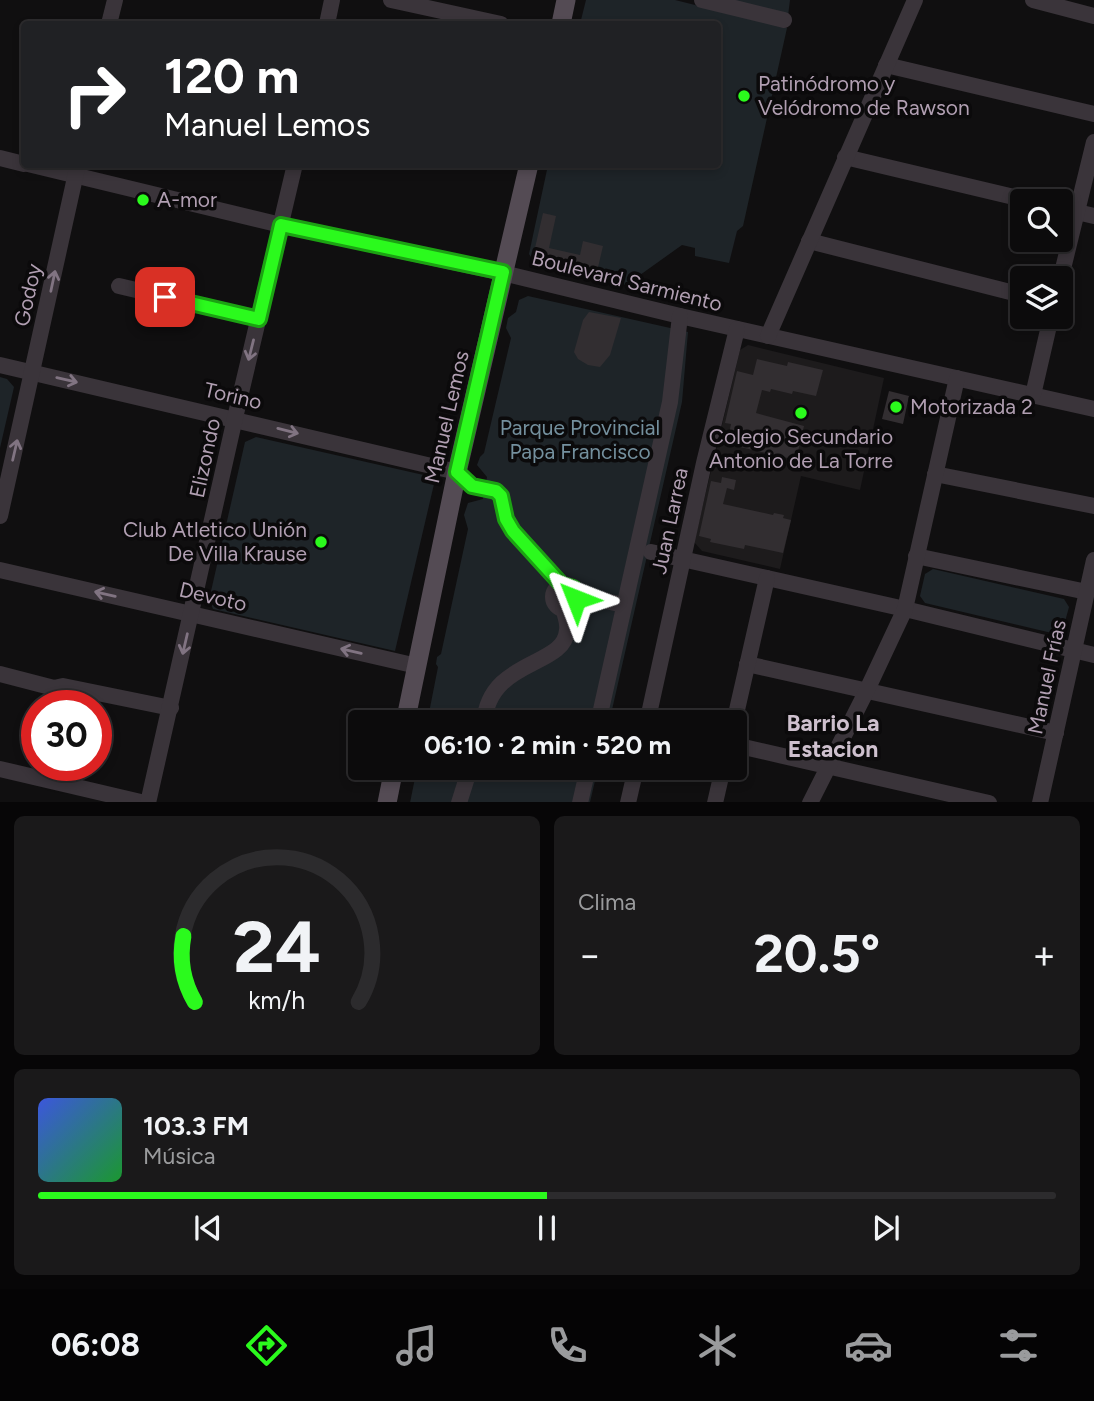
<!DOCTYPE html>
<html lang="es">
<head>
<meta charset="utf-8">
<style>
  :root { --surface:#0c0b0c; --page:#1a191a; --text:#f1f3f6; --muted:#9a9b9d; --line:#2c2b2d; --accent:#2bfa1d }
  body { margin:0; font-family:Figtree,sans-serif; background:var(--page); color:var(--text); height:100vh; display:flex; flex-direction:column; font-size:26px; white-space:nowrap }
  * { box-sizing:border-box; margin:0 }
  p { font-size:23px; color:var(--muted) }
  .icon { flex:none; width:38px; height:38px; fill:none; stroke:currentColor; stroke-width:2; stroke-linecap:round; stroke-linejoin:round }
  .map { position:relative; height:802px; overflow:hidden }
  .details { display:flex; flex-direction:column; gap:14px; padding:14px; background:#070607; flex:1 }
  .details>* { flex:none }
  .guide { position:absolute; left:21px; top:21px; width:700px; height:147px; border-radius:7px; box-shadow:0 4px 10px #0003,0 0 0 2px var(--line); background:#202124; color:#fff; overflow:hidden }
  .buttons { position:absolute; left:1010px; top:189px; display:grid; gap:14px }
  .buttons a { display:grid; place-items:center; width:63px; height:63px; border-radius:7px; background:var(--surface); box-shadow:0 4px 10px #0003,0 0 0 2px var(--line); font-size:35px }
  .speed { position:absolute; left:21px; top:690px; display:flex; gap:14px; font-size:35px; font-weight:700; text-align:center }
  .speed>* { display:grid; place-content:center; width:91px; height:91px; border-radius:50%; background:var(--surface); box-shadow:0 4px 10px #0003,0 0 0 2px var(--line); line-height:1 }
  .speed .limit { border:10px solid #d22; background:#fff; color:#111 }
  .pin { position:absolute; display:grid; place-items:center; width:60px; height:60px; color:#fff; margin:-30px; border-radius:14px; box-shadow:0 4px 10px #0006 }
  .me { position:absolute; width:77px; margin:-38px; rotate:315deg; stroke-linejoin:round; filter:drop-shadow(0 0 5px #0008) }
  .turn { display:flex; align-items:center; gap:24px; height:147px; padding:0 28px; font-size:32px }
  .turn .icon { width:91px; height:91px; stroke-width:2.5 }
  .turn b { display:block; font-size:49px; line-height:60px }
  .big { font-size:52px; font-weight:700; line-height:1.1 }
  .details .card { flex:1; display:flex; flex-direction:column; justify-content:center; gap:10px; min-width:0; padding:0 24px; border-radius:10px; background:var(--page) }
  .details .dial { align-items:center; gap:0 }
  .dial svg { height:182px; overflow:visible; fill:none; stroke:var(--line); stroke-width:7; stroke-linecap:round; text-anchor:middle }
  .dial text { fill:var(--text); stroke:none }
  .song { display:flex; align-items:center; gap:21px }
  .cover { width:84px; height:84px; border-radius:10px; background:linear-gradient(135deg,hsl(230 70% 55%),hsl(130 70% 35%)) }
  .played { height:7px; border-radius:4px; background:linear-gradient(90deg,var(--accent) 50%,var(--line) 50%) }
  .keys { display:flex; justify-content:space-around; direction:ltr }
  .heat { display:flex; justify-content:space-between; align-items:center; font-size:38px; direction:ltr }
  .details .tiles { flex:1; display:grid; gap:14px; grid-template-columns:1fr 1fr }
  .card:last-child { grid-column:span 2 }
  .trip { position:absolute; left:348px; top:710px; width:399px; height:70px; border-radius:7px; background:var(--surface); box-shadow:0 4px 10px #0003,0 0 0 2px var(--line); font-weight:700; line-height:70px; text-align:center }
  .tabs { display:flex; height:112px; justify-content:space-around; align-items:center; background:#050405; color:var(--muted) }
  .tabs .icon { width:49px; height:49px }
  .tabs .on { color:var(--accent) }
  .tabs b { font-size:32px; color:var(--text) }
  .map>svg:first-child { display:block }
  .built { fill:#1d1b1c }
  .green { fill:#1e2428 }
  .building { fill:#322e31 }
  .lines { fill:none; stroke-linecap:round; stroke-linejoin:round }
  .minor { stroke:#3a343a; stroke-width:16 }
  .major { stroke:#544b54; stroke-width:19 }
  .oneway { stroke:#817482 }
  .route-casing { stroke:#1ca213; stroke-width:18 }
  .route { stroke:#2bfa1d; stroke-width:12 }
  .poi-dot { fill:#2bfa1d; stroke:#0b0a0b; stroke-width:2.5 }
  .labels { text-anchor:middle; stroke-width:7; stroke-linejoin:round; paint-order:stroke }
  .poi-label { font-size:21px; fill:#b19fb2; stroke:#0b0a0b; text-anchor:start }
  .street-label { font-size:21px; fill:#b19fb2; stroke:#0b0a0b }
  .park-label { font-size:21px; fill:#74909e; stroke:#0b0a0b }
  .neighbourhood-label { font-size:23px; font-weight:bold; fill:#cec0ce; stroke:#0b0a0b }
</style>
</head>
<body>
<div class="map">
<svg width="1094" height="803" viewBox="0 0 1094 803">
  <rect width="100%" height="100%" fill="#100f10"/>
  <polygon class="built" points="748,345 884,378 860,490 801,476 780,569 702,551 694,542 740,350"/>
  <g class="green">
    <polygon points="586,0 675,0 787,28 743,226 737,231 729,263 695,256 695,248 682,245 626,285 536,265 529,254 548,165 718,164 718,24 580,24"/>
    <polygon points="722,0 790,0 788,16"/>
    <polygon points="528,296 688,332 682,402 609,723 427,723 438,667 436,664 437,657 441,654 468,529 464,515 468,503 483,499 487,477 477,465 480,457 484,453 511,338 506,328 508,318 516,312 519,300"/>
    <polygon points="0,377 7,379 14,387 0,448"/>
    <polygon points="256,437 428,476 434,484 395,651 213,609 209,600 245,442"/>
    <polygon points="933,569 1064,599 1069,607 1063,629 1056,634 925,603 920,596 925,574"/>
    <polygon points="417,768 598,768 590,802 410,803"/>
  </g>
  <g class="building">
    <polygon points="543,213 556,216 549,248 580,255 583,241 603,246 596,276 542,263 543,258 537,256 535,248"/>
    <polygon points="589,312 621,318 610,355 600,367 588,365 578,359 574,352 583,320"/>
    <polygon points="757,359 787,366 788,362 823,370 816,396 793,391 792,394 771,389 770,392 762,390 756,413 804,426 796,460 727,444 731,424 725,423 737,371 753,375"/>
    <polygon points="889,391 909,396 903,424 882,419"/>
    <polygon points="722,477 736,480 734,490 727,488 723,504 773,515 774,513 784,515 783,518 791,520 783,553 745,545 744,549 710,542 711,539 699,536 711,481 721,483"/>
  </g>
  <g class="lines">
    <g class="minor">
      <polyline points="391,0 501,24"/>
      <polyline points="702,0 784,20"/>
      <polyline points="1033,0 1094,16"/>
      <polyline points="109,24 115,0"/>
      <polyline points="327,24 332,0"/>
      <polyline points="886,65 1094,114"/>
      <polyline points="845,157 1031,201"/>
      <polyline points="0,158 24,164"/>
      <polyline points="28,164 281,225 503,273 680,316 1094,409"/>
      <polyline points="1060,208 1094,216"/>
      <polyline points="809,241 1022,295"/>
      <polyline points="1060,281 1094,142"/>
      <polyline points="119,286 259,319"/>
      <polyline points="768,336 915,0"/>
      <polyline points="0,365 457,472 472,486 496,491 501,496 506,519 513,531 562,585"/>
      <polyline points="1033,395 1051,317"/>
      <polyline points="935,474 1094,506"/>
      <polyline points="0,516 78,164"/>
      <polyline points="651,552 905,609 1094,655"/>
      <polyline points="916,556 1087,592"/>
      <polyline points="0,570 417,666"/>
      <circle cx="565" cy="597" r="12"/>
      <polyline points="577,599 596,599 624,605"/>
      <polyline points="747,664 1056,733"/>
      <polyline points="0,674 54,688 63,686 171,708"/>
      <path d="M 484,723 C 489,658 565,668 567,630 C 568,623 565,615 563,608"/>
      <polyline points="598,723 670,402 680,316"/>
      <polyline points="647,723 704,463 737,329"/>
      <polyline points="734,723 767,578"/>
      <polyline points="735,745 989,803"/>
      <polyline points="0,769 145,803"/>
      <polyline points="148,803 235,418 295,164"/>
      <polyline points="459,803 470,768"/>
      <polyline points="580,803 588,768"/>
      <polyline points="628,803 636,768"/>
      <polyline points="715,803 723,768"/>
      <polyline points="810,803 867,690 905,609 957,378"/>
      <polyline points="1040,803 1094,560"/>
    </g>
    <g class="major">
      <polyline points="561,24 566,0"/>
      <polyline points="405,723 457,472 529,164"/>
      <polyline points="387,803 394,768"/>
    </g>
  </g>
  <defs><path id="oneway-shaft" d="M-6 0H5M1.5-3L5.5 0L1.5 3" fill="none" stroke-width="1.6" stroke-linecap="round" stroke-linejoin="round" transform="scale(1.75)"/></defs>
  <g class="oneway">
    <use href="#oneway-shaft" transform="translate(53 281) rotate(-78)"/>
    <use href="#oneway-shaft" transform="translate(251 350) rotate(104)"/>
    <use href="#oneway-shaft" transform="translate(67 380) rotate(13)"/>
    <use href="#oneway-shaft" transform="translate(288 431) rotate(14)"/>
    <use href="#oneway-shaft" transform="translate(15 450) rotate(-77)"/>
    <use href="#oneway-shaft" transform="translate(105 594) rotate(-167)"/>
    <use href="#oneway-shaft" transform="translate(185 644) rotate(103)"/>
    <use href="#oneway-shaft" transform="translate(351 651) rotate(-167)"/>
  </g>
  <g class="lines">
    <g class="route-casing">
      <polyline id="route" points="165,297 259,319 281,225 503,272 457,472 472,486 496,491 501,496 506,519 513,531 562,585 573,588 576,599"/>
    </g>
    <use href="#route" class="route"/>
  </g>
  <g class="poi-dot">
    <circle cx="744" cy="96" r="7"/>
    <circle cx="143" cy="200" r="7"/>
    <circle cx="896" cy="407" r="7"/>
    <circle cx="801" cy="413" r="7"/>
    <circle cx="321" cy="542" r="7"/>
  </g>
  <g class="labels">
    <g class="poi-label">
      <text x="758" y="91">Patinódromo y<tspan x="758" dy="24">Velódromo de Rawson</tspan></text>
      <text x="157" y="207">A-mor</text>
      <text x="910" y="414">Motorizada 2</text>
      <text x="801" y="444" text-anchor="middle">Colegio Secundario<tspan x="801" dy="24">Antonio de La Torre</tspan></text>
      <text x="307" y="537" text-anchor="end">Club Atletico Unión<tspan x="307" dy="24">De Villa Krause</tspan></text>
    </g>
    <g class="street-label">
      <text transform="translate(627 281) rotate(14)" y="7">Boulevard Sarmiento</text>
      <text transform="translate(28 295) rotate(-78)" y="7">Godoy</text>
      <text transform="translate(233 396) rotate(13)" y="7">Torino</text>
      <text transform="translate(447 417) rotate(-77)" y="7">Manuel Lemos</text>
      <text transform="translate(205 458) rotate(-78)" y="7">Elizondo</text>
      <text transform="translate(670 521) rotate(-78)" y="7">Juan Larrea</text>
      <text transform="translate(213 597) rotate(13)" y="7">Devoto</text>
      <text transform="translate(1047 677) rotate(-78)" y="7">Manuel Frías</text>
    </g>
    <g class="park-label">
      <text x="580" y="435">Parque Provincial<tspan x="580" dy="24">Papa Francisco</tspan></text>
    </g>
    <g class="neighbourhood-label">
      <text x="833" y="731">Barrio La<tspan x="833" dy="26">Estacion</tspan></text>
    </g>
  </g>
</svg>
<div class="buttons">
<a><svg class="icon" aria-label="search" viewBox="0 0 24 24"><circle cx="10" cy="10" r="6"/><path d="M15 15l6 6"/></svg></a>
<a><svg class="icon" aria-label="layers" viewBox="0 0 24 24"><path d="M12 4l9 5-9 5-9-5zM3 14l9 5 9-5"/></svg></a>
</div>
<div class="speed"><div class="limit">30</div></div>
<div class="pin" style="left:165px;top:297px;background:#d93025"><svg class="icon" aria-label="arrive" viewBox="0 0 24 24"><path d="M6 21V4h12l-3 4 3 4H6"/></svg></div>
<svg class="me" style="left:576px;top:599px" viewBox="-20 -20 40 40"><path d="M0-17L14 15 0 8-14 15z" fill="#2bfa1d" stroke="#fff" stroke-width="4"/></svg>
<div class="trip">06:10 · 2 min · 520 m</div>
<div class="guide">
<div class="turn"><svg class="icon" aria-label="right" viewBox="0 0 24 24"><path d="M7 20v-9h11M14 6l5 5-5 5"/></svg><div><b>120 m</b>Manuel Lemos</div></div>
</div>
</div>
<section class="details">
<div class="tiles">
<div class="card dial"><svg viewBox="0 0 100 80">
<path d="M14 69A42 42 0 1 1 86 69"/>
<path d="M14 69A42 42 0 0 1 9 40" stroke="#2bfa1d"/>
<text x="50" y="56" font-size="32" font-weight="700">24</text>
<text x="50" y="72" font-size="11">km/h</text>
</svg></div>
<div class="card"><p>Clima</p>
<div class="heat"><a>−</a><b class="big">20.5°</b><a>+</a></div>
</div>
<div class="card">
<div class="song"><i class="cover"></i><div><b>103.3 FM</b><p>Música</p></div></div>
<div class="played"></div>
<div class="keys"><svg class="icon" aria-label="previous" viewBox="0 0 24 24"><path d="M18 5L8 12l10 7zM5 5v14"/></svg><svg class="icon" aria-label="pause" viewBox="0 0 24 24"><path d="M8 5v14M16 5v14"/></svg><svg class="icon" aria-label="next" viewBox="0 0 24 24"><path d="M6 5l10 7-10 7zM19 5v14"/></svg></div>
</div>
</div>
</section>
<nav class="tabs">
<b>06:08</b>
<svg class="icon on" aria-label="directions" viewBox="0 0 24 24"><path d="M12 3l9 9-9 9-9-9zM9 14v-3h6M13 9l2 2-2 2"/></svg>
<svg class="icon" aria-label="music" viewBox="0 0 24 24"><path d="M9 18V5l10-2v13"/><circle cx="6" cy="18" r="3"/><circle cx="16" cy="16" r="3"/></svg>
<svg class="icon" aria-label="phone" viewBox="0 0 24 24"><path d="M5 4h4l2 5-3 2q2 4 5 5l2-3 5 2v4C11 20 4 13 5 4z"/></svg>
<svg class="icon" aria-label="climate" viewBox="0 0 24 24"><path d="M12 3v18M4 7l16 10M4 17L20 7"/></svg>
<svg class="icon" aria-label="car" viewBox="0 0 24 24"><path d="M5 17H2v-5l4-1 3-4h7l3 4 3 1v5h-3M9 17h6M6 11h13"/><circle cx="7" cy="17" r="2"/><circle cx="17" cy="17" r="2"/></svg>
<svg class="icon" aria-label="filters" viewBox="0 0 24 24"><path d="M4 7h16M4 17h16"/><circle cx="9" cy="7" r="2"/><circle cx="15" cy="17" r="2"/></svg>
</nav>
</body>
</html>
